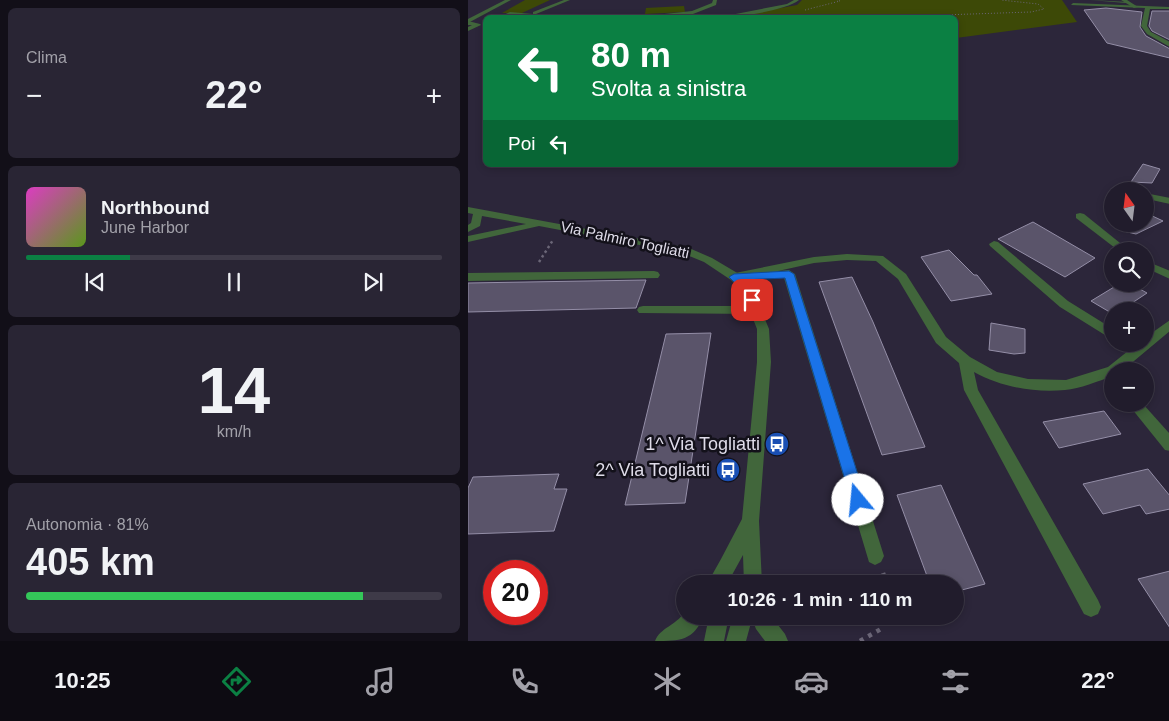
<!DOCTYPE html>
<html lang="it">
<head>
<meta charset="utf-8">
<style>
  :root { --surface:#211c2c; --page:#292534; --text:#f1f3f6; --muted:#a2a1a9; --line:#3e3a48; --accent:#0b8043 }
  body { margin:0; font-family:Helvetica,sans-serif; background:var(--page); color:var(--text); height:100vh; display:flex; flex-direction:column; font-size:19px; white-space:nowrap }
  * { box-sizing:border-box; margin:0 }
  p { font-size:16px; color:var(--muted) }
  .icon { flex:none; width:28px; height:28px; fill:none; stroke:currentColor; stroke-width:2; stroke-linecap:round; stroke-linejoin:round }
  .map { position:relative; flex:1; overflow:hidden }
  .panel { display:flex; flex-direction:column; gap:8px; padding:8px; background:#120f18; width:468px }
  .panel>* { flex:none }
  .top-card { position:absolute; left:15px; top:15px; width:475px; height:152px; border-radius:8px; box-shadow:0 2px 8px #0003,0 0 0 1px var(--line); background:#0b8043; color:#fff; overflow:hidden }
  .needle { width:32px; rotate:346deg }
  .buttons { position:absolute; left:636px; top:182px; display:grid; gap:10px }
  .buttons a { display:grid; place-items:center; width:50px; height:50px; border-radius:50%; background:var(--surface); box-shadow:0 2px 8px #0003,0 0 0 1px var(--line); font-size:25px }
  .speed { position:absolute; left:15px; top:560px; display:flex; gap:10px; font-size:25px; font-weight:700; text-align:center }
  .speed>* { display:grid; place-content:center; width:65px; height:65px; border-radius:50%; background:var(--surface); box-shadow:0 2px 8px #0003,0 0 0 1px var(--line); line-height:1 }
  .speed .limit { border:8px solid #d22; background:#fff; color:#111 }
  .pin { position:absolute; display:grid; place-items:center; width:42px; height:42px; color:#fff; margin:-21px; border-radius:10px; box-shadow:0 2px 8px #0006 }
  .me { position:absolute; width:55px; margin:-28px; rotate:343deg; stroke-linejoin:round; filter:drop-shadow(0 0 4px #0008) }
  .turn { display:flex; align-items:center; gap:18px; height:105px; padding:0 25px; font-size:22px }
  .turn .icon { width:65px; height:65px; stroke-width:2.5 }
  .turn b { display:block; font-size:35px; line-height:42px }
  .then { display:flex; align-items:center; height:48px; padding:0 25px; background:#0003; gap:10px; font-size:19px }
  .big { font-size:38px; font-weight:600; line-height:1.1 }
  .panel .card { flex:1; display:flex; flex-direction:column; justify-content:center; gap:8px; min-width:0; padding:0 18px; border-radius:8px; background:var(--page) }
  .panel .dial { align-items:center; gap:0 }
  .dial b { font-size:65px; line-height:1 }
  .song { display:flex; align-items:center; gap:15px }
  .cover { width:60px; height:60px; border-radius:8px; background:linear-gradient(135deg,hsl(310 70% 55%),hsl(90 70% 35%)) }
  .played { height:5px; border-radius:2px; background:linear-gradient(90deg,var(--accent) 25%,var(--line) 25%) }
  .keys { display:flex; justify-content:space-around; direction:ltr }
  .heat { display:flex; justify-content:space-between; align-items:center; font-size:28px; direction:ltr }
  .charge { height:8px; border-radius:4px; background:linear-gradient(90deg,#34c759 81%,var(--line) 0) }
  .trip { position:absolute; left:208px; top:575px; width:288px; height:50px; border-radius:25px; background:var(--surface); box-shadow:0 2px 8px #0003,0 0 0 1px var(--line); font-weight:600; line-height:50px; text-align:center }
  .tab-bar { display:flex; height:80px; justify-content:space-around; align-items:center; background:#0d0b12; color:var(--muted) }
  .tab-bar .icon { width:35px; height:35px }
  .tab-bar .selected { color:var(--accent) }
  .tab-bar b { font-size:22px; color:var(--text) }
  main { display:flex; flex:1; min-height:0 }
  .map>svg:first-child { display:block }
  .green { fill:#3d4907 }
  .building { fill:#5a546a; stroke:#948ea7 }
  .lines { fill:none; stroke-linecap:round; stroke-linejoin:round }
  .path-far2 { stroke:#6b6677; stroke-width:1; stroke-dasharray:1 2; stroke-linecap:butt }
  .path-far1 { stroke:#6b6677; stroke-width:2.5; stroke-dasharray:2.5 3; stroke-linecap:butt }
  .path { stroke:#6b6677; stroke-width:4.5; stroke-dasharray:4 5.5; stroke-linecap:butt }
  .service { fill:#41663b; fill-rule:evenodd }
  .pedestrian { fill:#41663b; fill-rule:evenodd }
  .minor { fill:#41663b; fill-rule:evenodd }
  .route { fill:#1a73e8; stroke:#114b97 }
  .labels { text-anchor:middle; stroke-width:5; stroke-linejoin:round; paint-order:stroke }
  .street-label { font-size:15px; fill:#dfdce9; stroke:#13111a }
  .near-poi-label { font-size:18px; fill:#dfdce9; stroke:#13111a; text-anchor:end }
</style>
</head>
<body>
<main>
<section class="panel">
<div class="card"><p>Clima</p>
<div class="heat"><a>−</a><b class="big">22°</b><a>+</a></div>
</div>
<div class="card">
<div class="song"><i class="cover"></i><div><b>Northbound</b><p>June Harbor</p></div></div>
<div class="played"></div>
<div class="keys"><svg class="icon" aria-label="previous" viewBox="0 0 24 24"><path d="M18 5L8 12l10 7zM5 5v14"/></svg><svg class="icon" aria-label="pause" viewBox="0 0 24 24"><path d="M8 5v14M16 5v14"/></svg><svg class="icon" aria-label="next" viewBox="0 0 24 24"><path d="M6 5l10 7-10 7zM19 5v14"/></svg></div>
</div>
<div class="card dial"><b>14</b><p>km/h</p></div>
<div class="card"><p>Autonomia · 81%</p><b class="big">405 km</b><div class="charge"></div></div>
</section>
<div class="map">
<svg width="702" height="641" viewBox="0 0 702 641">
  <rect width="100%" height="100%" fill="#2c263a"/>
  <g class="green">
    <polygon points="57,0 82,0 54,13 34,13"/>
    <polygon points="334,0 594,0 609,22 488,38 488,18 259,18 329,5"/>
    <polygon points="216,6 217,12 177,14 178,8"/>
  </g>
  <g class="building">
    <polygon points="638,8 674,12 672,27 678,36 702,49 702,58 639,43 616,10"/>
    <polygon points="684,11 702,11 702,40 684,31 681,26"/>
    <polygon points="675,164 692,169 684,183 663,182"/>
    <polygon points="678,213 695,221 668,234 651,230 654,224 678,224"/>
    <polygon points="565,222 627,258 597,277 530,239"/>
    <polygon points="481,250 506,275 509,275 524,294 483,301 453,257"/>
    <polygon points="384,277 405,322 457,447 414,455 351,282"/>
    <polygon points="178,280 168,308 0,312 0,283"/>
    <polygon points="651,284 663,284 679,293 652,311 645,311 645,314 623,301"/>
    <polygon points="523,323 557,329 557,353 546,354 521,350"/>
    <polygon points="243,333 217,503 157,505 198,334"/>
    <polygon points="636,411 653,434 591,448 575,422"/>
    <polygon points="680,469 702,496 702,509 678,514 672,505 635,514 615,484"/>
    <polygon points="91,474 86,489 99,489 86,531 0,534 0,488 5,477"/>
    <polygon points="473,485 517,584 486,592 486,584 462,584 429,495"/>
    <polygon points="702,571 702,628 670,579"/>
  </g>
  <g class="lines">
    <g class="path-far2">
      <polyline points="337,10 372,1 369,0"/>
      <polyline points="385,18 563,12 576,9 570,4 533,0"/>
    </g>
    <polyline class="path-far1" points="71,262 85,240"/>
    <g class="path">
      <polyline points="415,573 419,584"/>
      <polyline points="392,641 413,629 415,616"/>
    </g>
    <g class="service">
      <polygon points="96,0 102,0 68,14 105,18 42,16 29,18 42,12 65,14 65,12"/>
      <polygon points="245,0 249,0 248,5 225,14 160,18 224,11 244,3"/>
      <path d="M 326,0 L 331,0 C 317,11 266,18 247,18 L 319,4 Z"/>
      <polygon points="653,0 659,0 670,7 666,8"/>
      <polygon points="0,21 12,24 13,25 0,31 0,27 4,25 0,25"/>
      <polygon points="682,194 702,198 702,204 679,199 678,197"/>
      <polygon points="612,213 616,214 662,251 651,251 608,218 608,214"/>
      <polygon points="526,241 530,242 600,301 645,329 645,340 592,307 522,246 521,244"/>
      <path d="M 379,254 L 415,256 L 438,274 L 478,337 L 502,357 L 529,372 L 560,379 L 598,380 L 640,367 L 660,351 L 653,344 L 678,344 L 678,337 L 702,320 L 702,331 L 654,371 L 645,371 L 645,376 C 630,381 612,389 597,390 C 566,393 533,387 506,372 L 510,390 L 630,600 L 633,607 L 630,614 L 623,617 L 616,614 L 496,390 L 491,363 L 468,343 L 430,279 L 408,261 L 379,260 L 346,263 L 310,271 L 321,270 L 327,274 L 416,556 L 413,562 L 407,565 L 401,562 L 316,278 L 300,278 L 299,274 L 267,281 L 261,277 L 267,273 L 346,257 Z"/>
      <polygon points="678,261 702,271 702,279 678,268"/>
      <polygon points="186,271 190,272 192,275 190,278 0,281 0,273"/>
      <polygon points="175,306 289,306 295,310 289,314 171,313 169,310 171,307"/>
      <polygon points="660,404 675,404 702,434 702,451 697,450"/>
    </g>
    <polygon class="pedestrian" points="622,0 660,2 658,3"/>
    <g class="minor">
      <polygon points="37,0 43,0 0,23 0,19"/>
      <polygon points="605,3 702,7 702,9 682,9 679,26 683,32 702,42 702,47 679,34 673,26 677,8 603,5"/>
      <polygon points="0,207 221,248 244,258 271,274 285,290 301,329 303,362 291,521 294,584 276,584 275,555 259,584 239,584 253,559 274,519 289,362 289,329 274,291 263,280 236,262 214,253 71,226 0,242 0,236 58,224 14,216 12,226 0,232 0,225 3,223 5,214 0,213"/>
      <path d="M 216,613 L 216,616 L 236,616 C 225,641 212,641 187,641 C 192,628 208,625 216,613 Z"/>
      <polygon points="241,616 261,616 256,641 236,641"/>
      <polygon points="265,616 303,616 317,634 320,641 297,641 288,629 284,619 278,641 258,641"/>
    </g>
  </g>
  <polygon class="route" points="321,271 326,274 398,500 396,505 390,507 385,505 383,500 317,278 275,280 283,287 289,300 284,303 280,302 275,291 261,277 266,274"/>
  <defs>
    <g id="bus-disc" transform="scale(1.25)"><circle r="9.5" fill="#1a4fb4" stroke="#13111a"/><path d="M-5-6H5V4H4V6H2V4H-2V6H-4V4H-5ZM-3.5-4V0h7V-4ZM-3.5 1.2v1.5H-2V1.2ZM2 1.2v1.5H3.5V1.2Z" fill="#fff"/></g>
  </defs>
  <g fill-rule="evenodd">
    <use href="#bus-disc" x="309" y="444"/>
    <use href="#bus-disc" x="260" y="470"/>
  </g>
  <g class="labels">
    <g class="street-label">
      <text transform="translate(157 240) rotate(12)" y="5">Via Palmiro Togliatti</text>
    </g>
    <g class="near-poi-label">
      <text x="292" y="450">1^ Via Togliatti</text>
      <text x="242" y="476">2^ Via Togliatti</text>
    </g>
  </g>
</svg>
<div class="buttons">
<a><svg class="needle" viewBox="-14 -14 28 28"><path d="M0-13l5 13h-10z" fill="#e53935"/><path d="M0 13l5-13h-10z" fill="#a2a1a9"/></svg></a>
<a><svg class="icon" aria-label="search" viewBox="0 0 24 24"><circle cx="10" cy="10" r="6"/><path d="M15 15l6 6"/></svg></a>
<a>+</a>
<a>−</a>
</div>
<div class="speed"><div class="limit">20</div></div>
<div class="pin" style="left:284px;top:300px;background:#d93025"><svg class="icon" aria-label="arrive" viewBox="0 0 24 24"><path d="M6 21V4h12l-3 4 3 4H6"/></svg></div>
<svg class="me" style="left:390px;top:500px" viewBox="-20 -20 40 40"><circle r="19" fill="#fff"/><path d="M0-13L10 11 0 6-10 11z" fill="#1a73e8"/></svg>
<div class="trip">10:26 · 1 min · 110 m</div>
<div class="top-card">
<div class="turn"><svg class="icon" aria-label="left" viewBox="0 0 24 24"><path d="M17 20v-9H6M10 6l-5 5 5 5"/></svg><div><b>80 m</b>Svolta a sinistra</div></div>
<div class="then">Poi<svg class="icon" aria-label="left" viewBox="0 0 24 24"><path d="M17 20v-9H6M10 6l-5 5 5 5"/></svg></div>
</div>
</div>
</main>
<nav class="tab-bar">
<b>10:25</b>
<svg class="icon selected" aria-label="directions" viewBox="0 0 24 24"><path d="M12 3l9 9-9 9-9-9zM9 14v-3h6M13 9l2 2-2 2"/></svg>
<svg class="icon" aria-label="music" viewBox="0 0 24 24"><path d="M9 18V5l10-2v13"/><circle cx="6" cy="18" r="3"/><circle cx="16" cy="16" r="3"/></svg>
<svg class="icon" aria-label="phone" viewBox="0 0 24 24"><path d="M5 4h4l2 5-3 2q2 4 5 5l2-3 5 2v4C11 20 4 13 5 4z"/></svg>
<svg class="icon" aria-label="climate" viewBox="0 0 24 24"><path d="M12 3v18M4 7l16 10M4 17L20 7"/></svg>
<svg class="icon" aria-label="car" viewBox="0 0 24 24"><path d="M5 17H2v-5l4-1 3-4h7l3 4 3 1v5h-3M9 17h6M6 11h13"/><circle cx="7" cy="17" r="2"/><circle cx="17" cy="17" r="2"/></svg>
<svg class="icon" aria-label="filters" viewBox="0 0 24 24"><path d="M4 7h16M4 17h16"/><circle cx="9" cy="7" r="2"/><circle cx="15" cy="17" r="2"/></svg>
<b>22°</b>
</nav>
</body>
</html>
